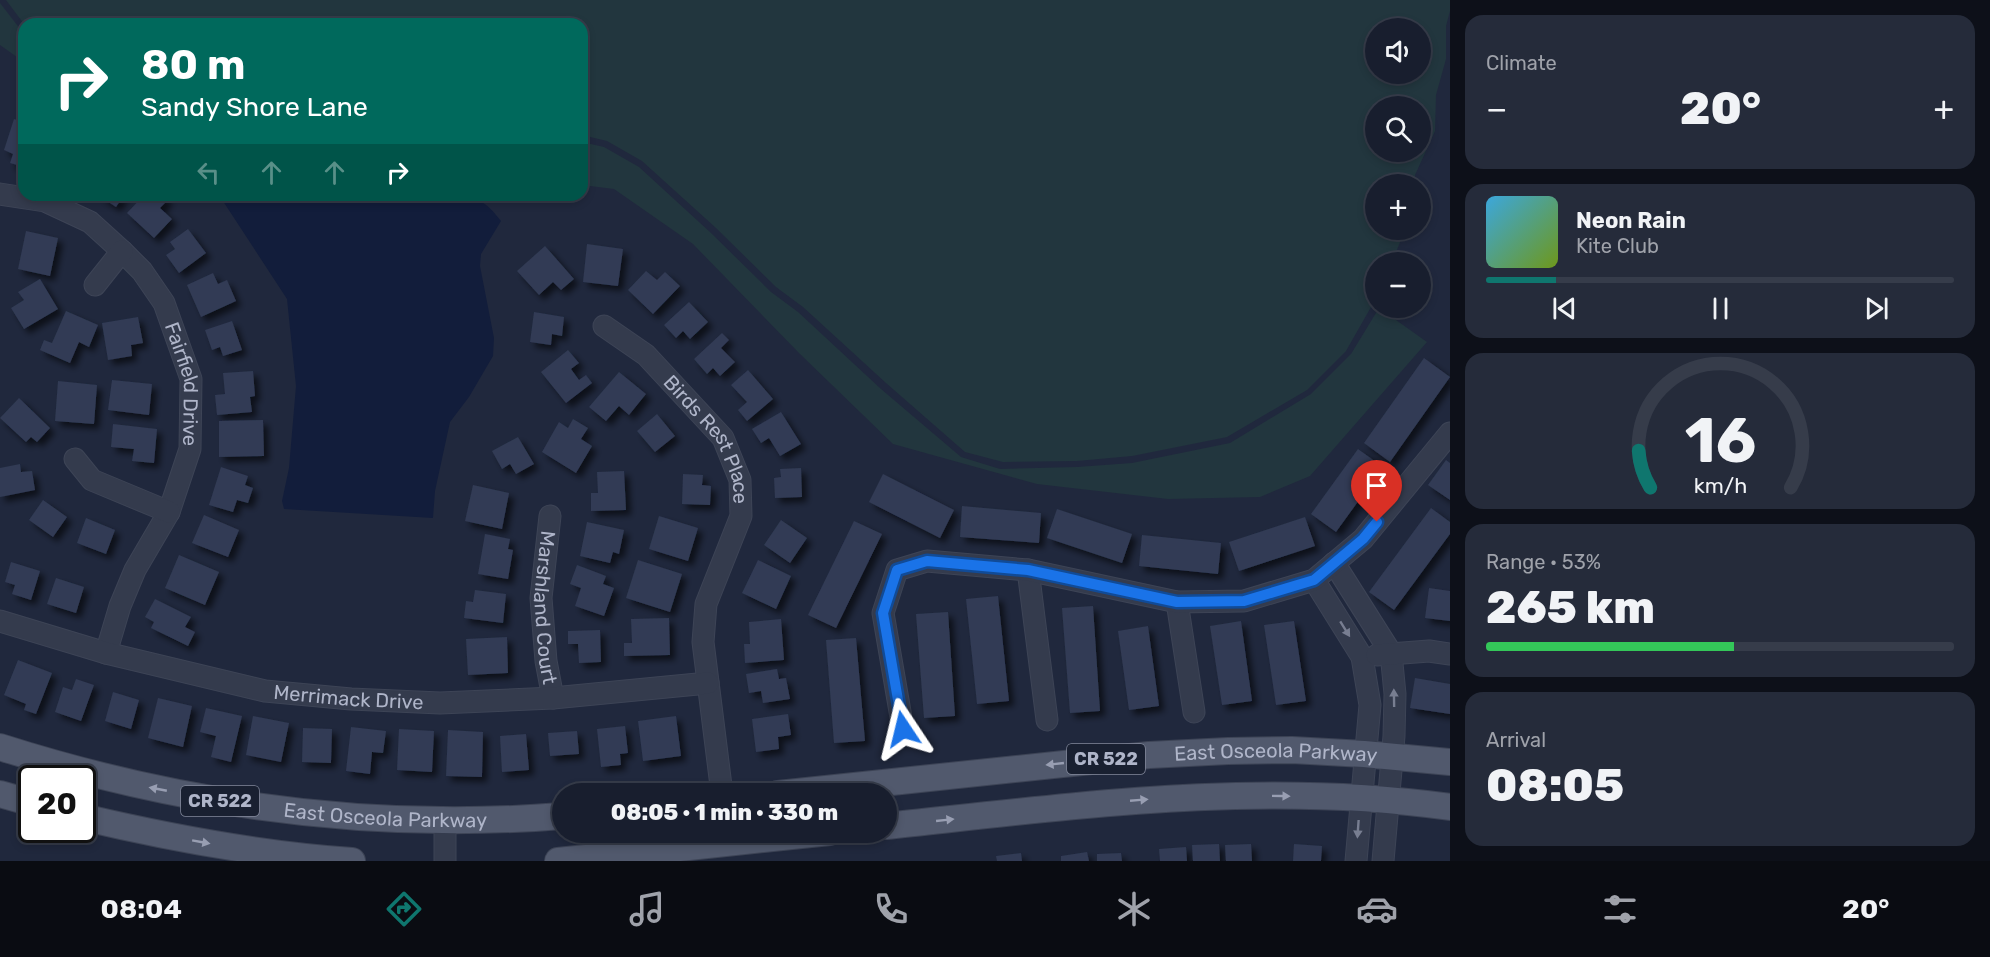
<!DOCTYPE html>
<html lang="en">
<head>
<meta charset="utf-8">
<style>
  :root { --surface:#181e2e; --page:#252b3a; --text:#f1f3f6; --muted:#9fa2aa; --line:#363c4a; --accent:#0f766e }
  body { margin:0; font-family:Rubik,sans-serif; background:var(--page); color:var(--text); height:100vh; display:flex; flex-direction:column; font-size:22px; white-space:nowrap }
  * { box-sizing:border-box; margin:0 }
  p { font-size:20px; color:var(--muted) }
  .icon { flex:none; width:33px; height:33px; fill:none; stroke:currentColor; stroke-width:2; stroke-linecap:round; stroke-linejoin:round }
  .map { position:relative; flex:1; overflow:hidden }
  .sheet { display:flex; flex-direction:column; gap:15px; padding:15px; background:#0d1019; width:540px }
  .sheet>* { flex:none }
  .top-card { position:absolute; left:18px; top:18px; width:570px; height:183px; border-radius:18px; box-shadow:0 3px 9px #0003,0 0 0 2px var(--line); background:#00695c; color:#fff; overflow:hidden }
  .buttons { position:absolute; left:1365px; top:18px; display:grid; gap:12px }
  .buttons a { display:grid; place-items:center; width:66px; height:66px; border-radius:50%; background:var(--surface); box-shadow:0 3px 9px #0003,0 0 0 2px var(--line); font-size:30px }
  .speed { position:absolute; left:18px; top:765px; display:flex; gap:12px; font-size:30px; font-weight:700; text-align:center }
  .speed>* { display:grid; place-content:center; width:78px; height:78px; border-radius:50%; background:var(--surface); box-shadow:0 3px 9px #0003,0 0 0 2px var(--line); line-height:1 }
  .speed .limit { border:3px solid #111; border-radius:9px; background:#fff; color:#111 }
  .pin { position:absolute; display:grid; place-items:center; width:51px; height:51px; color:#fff; margin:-62px -26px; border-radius:50% 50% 50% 0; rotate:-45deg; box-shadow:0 0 6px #0007 }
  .pin .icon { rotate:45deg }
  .me { position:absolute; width:66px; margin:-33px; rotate:350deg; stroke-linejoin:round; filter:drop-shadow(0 0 4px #0008) }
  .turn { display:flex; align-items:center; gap:21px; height:126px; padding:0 24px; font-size:27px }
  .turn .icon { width:78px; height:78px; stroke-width:2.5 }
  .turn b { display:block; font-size:42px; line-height:51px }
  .lanes { display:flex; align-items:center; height:57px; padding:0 24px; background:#0003; justify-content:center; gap:30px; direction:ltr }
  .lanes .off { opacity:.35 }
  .big { font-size:45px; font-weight:800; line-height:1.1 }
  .sheet .widget { flex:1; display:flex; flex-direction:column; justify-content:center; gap:9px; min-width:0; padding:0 21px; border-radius:18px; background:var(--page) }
  .sheet .dial { align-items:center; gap:0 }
  .dial svg { height:156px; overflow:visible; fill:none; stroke:var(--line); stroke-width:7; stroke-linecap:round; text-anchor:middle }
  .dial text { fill:var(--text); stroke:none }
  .song { display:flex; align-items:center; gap:18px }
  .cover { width:72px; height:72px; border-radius:9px; background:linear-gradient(135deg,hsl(200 70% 55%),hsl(80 70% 35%)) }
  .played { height:6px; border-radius:3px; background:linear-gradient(90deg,var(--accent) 15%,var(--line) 15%) }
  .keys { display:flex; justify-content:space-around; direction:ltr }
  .heat { display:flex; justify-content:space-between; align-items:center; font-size:33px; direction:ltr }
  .charge { height:9px; border-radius:4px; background:linear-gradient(90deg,#34c759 53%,var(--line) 0) }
  .trip { position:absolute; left:552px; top:783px; width:345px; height:60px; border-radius:30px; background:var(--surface); box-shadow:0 3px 9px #0003,0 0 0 2px var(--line); font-weight:800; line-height:60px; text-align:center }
  .tabs { display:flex; height:96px; justify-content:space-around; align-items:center; background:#0a0c12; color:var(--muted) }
  .tabs .icon { width:42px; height:42px }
  .tabs .selected { color:var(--accent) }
  .tabs b { font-size:27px; color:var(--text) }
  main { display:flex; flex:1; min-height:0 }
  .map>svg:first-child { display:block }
  .green { fill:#22363e; fill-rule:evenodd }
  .water { fill:#121d3b }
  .building { fill:#313b54; filter:url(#shadow) }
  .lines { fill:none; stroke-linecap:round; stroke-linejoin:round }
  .minor-casing { stroke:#3d4456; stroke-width:23 }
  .major-casing { stroke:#3d4456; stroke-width:28 }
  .minor { stroke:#343b4d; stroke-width:21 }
  .major { stroke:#51596d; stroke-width:26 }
  .oneway { fill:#787e91 }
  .oneway2 { fill:#989eb2 }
  .route-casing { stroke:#114b97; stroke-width:15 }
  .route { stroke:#1a73e8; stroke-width:10 }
  .labels { text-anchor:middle; stroke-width:6; stroke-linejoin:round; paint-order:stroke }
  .shield { fill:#192031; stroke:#82889b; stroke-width:1.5 }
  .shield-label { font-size:18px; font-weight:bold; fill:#afb5c9 }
  .street-label { font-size:20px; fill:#afb5c9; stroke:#192031 }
</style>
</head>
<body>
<main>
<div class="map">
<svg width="1450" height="861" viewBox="0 0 1450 861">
  <defs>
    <filter id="shadow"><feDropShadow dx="5" dy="5" stdDeviation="3" flood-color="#0009"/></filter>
  </defs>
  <rect width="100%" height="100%" fill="#20283d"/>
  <g class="green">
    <path d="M 6,0 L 1450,0 L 1450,11 L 1446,26 L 1446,59 L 1436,95 L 1435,131 L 1415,175 L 1414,184 L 1376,184 L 1376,230 L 1405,230 L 1392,262 L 1376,262 L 1375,300 L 1346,351 L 1307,390 L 1227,437 L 1132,456 L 1077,461 L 1003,462 L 965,452 L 886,383 L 803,307 L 776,287 L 716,228 L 642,161 L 607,141 L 582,135 L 582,24 L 24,24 ZM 1376,28 L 1420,28 L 1420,74 L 1376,74 ZM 1376,106 L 1420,106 L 1420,152 L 1376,152 Z"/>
    <polygon points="0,3 24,34 24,62 0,45"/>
    <polygon points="582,142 604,147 639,167 711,233 771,292 798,312 881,389 961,457 1000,469 1077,467 1132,463 1230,443 1311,394 1351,354 1379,308 1427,342 1310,476 1260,497 1168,499 1037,484 893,444 799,353 693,244 614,189 582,185"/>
  </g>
  <path class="water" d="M 219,195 L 457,195 C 480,198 488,204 501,221 L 481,254 L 480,266 L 494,338 L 493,356 L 469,397 L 450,422 L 435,491 L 433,518 L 284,509 L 282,501 L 289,468 L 296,386 L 287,299 Z"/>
  <g class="building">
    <polygon points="14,119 24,122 24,167 10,163 13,154 4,150"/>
    <polygon points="98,195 124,195 116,207"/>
    <polygon points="144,195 163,195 168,200 160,208 172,219 154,238 127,213"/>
    <polygon points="188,229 206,253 179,273 166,255 175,249 170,242"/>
    <polygon points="26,231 58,238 50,276 18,269"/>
    <polygon points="587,244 623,249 618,286 583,282"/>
    <polygon points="545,246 574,279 561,290 553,282 539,295 517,271"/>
    <polygon points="646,271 657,280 665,272 680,286 653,314 628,290"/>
    <polygon points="213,273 218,284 227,280 236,301 201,317 187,285"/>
    <polygon points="40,279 58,309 24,329 11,308 24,300 18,292"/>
    <polygon points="689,302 708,322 690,339 683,331 676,338 664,325"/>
    <polygon points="66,311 98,325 89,347 79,342 70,363 40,350 44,340 52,343"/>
    <polygon points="534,312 564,317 562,336 552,334 551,345 530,342"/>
    <polygon points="138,317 143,343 131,345 132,356 108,360 102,323"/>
    <polygon points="232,321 242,350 223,356 220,347 212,350 205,330"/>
    <polygon points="722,333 729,340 721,348 735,362 720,376 713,368 707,374 694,359"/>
    <polygon points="568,350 579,363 571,369 579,380 586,375 592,383 566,403 541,372"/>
    <polygon points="1424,358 1450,377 1390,462 1364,443"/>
    <polygon points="748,370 773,399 747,421 738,410 747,402 731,385"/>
    <polygon points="253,371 255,396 250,397 252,412 217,415 215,395 225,394 223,373"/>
    <polygon points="619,372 646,394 629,415 619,406 606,421 589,407"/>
    <polygon points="112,380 152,384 149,415 108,410"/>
    <polygon points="58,381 97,385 94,424 55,421"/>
    <polygon points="19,398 50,428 37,442 31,437 26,442 0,418"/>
    <polygon points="781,412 801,444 780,456 769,438 761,443 752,429"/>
    <polygon points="657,414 675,436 655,452 637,431"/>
    <polygon points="573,419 588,428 581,439 592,446 576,473 542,452 559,422 568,428"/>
    <polygon points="263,420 264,456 219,457 219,421"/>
    <polygon points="113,424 157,429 154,463 132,461 134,449 111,447"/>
    <polygon points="518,437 534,464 516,474 510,464 502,469 492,451"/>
    <polygon points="1358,449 1383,467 1336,532 1311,514"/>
    <polygon points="1446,460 1450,463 1450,500 1428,485"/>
    <polygon points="20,464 21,472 32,471 35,490 0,497 0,468"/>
    <polygon points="221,467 248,476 245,485 253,488 248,503 237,500 233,512 209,505"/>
    <polygon points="801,468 802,497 775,498 774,478 781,477 780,469"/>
    <polygon points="624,471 626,510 591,511 591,493 598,493 597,472"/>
    <polygon points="683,474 703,475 702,485 711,486 710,505 682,504"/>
    <polygon points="883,474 954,510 940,538 869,502"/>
    <polygon points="473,485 509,493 502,529 465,521"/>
    <polygon points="43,500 67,517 53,537 29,520"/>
    <polygon points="962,506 1041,513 1039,543 960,537"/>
    <polygon points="1431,508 1450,522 1450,534 1394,610 1369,592"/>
    <polygon points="1057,509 1132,534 1122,563 1047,538"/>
    <polygon points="204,515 239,530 228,557 192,543"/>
    <polygon points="659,516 698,528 688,561 649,549"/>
    <polygon points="1305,517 1315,546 1239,571 1229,542"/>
    <polygon points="86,518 115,530 106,554 77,543"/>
    <polygon points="781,520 807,538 790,563 764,545"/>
    <polygon points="854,521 882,534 836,628 808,615"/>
    <polygon points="587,522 624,530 619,554 613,552 610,563 580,556"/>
    <polygon points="485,534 510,539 508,549 513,550 508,579 478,574"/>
    <polygon points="1142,535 1221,543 1218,574 1139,566"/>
    <polygon points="179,555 219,572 205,605 165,588"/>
    <polygon points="638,560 682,574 670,612 626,598"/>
    <polygon points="758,560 791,576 776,609 742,593"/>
    <polygon points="11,562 40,571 31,600 12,594 15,585 5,582"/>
    <polygon points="577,565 606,576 603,584 614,588 604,616 575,606 581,588 570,584"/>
    <polygon points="56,578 84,587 76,613 47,604"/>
    <polygon points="1429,588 1450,591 1450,621 1425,618"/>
    <polygon points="475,590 506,594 503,623 464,618 466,601 473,602"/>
    <polygon points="998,596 1009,701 977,704 966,599"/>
    <polygon points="155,599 191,617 185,627 195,632 188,646 151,628 154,622 145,617"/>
    <polygon points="1093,606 1100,711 1070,713 1062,608"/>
    <polygon points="948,612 955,716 924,718 916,614"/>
    <polygon points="669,618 670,655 624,656 624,643 632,643 631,619"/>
    <polygon points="781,619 784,660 745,663 744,644 750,644 749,622"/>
    <polygon points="1241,621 1252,701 1222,705 1210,626"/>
    <polygon points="1294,621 1306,701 1276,705 1264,625"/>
    <polygon points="1148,626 1159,706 1129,710 1118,631"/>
    <polygon points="600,630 601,662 579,663 578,644 568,644 568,631"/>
    <polygon points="507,637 508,673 468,675 466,639"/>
    <polygon points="856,638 865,741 834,743 826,640"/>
    <polygon points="18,660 52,673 36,714 24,710 26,704 4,695"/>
    <polygon points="777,669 779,679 786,678 790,699 763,703 761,691 749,693 746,674"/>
    <polygon points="1415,678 1450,684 1450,714 1410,708"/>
    <polygon points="76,679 94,685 81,721 55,712 63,687 72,690"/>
    <polygon points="113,692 139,700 131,729 105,721"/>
    <polygon points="158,698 192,706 183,747 148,738"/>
    <polygon points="206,708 242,716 231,762 211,757 216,736 200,732"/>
    <polygon points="788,714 791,735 778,737 779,749 756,752 752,719"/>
    <polygon points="253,716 289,723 281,762 246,755"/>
    <polygon points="676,716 681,756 643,761 638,721"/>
    <polygon points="625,726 628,753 620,754 621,765 601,767 597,729"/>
    <polygon points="351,727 386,731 383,753 372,752 370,774 346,771"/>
    <polygon points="303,728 332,729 331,763 302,762"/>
    <polygon points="399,729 434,731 432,772 397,770"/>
    <polygon points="448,730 483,732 482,777 446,776"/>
    <polygon points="577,731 579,754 550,756 548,733"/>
    <polygon points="526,734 529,770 502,772 500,736"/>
    <polygon points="1219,844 1220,861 1193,861 1192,845"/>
    <polygon points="1251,844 1252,861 1226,861 1225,845"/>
    <polygon points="1294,844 1322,846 1321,861 1293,861"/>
    <polygon points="1186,847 1187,861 1160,861 1159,849"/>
    <polygon points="1087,852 1089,861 1061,861 1061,856"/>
    <polygon points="1021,853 1022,861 997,861 996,856"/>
    <polygon points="1121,853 1122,861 1097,861 1097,854"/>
  </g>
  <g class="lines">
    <g class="minor-casing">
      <g id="minor">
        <path id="s1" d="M 0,194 L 45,201 L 90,222 L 122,251 L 142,271 L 164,303 L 191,379 L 190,449 L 169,512 L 135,570 L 120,606 L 106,653"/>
        <polyline points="95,285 122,251"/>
        <path id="s2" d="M 604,326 L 646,355 L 723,438 L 740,480 L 741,516 L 706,604 L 703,642 L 722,794"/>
        <polyline points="75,459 92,480 169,512"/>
        <path id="s3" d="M 550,516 L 541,598 L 546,661 L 553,698"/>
        <polyline points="1334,563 1391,653 1395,694 1394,736 1383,861"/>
        <polyline points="1028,570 1047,720"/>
        <polyline points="1314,580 1362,657 1370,705 1356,861"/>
        <polyline points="1177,602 1194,712"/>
        <path id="s4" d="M 0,621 L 106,653 L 265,691 L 351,699 L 440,703 L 553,698 L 708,683"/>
        <polyline points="1377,655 1429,651 1450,654"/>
        <polyline points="903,729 883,613 897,570 927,561 1028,570 1177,602 1244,601 1314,580 1363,539 1450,433"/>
        <polyline points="445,861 445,820"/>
      </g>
    </g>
    <g class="major-casing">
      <g id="major">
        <path id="s5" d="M 0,747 C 182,805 372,831 562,816"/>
        <polyline points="0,794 32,803"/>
        <path id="s6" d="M 778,794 L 1149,755 L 1228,751 L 1292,750 L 1364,754 L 1450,762"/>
        <path d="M 82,817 C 171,838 261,855 352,861"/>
        <path d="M 886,826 C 1075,806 1261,780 1450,807"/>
        <polyline points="558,861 830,832"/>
      </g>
    </g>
    <use href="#minor" class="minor"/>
    <use href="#major" class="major"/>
  </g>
  <defs><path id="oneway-solid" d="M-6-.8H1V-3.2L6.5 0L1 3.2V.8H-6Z" transform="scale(1.5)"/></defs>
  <g class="oneway">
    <use href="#oneway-solid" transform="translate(1345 629) rotate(58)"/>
    <use href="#oneway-solid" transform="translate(1394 698) rotate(-91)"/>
    <use href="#oneway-solid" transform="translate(1358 829) rotate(94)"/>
  </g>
  <g class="oneway2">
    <use href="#oneway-solid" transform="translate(1055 764) rotate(174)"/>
    <use href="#oneway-solid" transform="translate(158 789) rotate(-169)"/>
    <use href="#oneway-solid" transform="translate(1281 796) rotate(1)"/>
    <use href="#oneway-solid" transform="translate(1139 800) rotate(-5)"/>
    <use href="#oneway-solid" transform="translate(945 820) rotate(-6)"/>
    <use href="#oneway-solid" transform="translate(201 842) rotate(10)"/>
  </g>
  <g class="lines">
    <g class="route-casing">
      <polyline id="route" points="903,729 883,613 897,570 927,561 1028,570 1177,602 1244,601 1314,580 1363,539 1377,522"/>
    </g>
    <use href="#route" class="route"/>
  </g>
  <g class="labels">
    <g class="shield">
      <rect x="1067" y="744" width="78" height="30" rx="4.5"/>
      <rect x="181" y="786" width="78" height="30" rx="4.5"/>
    </g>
    <g class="shield-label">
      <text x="1106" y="765">CR 522</text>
      <text x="220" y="807">CR 522</text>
    </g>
    <g class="street-label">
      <text dy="7" stroke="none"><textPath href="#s1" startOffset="290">Fairfield Drive</textPath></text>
      <text dy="7" stroke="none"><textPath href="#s2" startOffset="158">Birds Rest Place</textPath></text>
      <text dy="7" stroke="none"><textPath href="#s3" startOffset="92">Marshland Court</textPath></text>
      <text dy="7" stroke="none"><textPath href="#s4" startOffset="358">Merrimack Drive</textPath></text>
      <text dy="7" stroke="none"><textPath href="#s6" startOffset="500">East Osceola Parkway</textPath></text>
      <text dy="7" stroke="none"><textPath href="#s5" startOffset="393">East Osceola Parkway</textPath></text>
    </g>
  </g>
</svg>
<div class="buttons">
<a><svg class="icon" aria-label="sound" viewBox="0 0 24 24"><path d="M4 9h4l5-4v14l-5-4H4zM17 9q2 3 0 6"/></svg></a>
<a><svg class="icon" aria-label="search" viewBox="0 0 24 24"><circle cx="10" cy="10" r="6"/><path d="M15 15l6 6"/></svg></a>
<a>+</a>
<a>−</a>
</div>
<div class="speed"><div class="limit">20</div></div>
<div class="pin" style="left:1377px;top:522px;background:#d93025"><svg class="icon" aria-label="arrive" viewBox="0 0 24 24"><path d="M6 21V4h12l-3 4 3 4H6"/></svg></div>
<svg class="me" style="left:903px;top:729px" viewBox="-20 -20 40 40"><path d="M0-17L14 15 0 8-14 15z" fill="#1a73e8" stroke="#fff" stroke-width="4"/></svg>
<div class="trip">08:05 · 1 min · 330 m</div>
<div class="top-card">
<div class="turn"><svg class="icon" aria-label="right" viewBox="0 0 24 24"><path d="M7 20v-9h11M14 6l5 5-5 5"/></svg><div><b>80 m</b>Sandy Shore Lane</div></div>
<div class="lanes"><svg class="icon off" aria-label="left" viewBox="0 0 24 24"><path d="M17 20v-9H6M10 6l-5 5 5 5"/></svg><svg class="icon off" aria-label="ahead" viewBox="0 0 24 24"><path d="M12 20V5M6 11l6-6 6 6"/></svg><svg class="icon off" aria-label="ahead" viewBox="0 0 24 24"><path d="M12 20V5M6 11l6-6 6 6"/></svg><svg class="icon" aria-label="right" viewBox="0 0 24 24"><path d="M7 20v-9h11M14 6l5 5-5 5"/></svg></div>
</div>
</div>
<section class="sheet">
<div class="widget"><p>Climate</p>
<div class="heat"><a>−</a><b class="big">20°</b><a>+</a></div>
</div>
<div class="widget">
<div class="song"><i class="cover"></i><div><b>Neon Rain</b><p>Kite Club</p></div></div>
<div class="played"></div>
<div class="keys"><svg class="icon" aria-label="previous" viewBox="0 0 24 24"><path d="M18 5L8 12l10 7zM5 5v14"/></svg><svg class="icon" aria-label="pause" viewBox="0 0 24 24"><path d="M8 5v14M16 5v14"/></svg><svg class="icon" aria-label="next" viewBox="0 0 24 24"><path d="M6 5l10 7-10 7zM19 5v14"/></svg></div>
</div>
<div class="widget dial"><svg viewBox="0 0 100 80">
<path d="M14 69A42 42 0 1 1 86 69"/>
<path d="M14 69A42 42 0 0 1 8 50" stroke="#0f766e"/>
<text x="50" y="56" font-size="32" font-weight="700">16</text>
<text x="50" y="72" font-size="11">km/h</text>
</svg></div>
<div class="widget"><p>Range · 53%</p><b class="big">265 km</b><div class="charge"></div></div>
<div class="widget"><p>Arrival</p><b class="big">08:05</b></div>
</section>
</main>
<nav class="tabs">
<b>08:04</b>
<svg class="icon selected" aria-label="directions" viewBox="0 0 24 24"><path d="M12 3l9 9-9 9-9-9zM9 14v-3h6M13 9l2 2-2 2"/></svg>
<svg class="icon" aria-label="music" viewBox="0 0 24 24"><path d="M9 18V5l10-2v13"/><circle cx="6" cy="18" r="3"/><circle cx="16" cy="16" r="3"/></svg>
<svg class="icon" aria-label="phone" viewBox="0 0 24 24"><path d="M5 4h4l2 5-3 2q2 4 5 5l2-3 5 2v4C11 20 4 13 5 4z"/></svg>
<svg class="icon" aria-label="climate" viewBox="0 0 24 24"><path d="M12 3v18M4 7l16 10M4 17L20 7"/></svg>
<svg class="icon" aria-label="car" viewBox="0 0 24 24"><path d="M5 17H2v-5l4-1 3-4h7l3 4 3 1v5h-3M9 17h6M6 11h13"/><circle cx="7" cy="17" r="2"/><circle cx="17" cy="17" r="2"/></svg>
<svg class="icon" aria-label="filters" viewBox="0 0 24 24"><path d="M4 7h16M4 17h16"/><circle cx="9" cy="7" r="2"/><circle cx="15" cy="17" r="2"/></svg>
<b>20°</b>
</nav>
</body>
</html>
